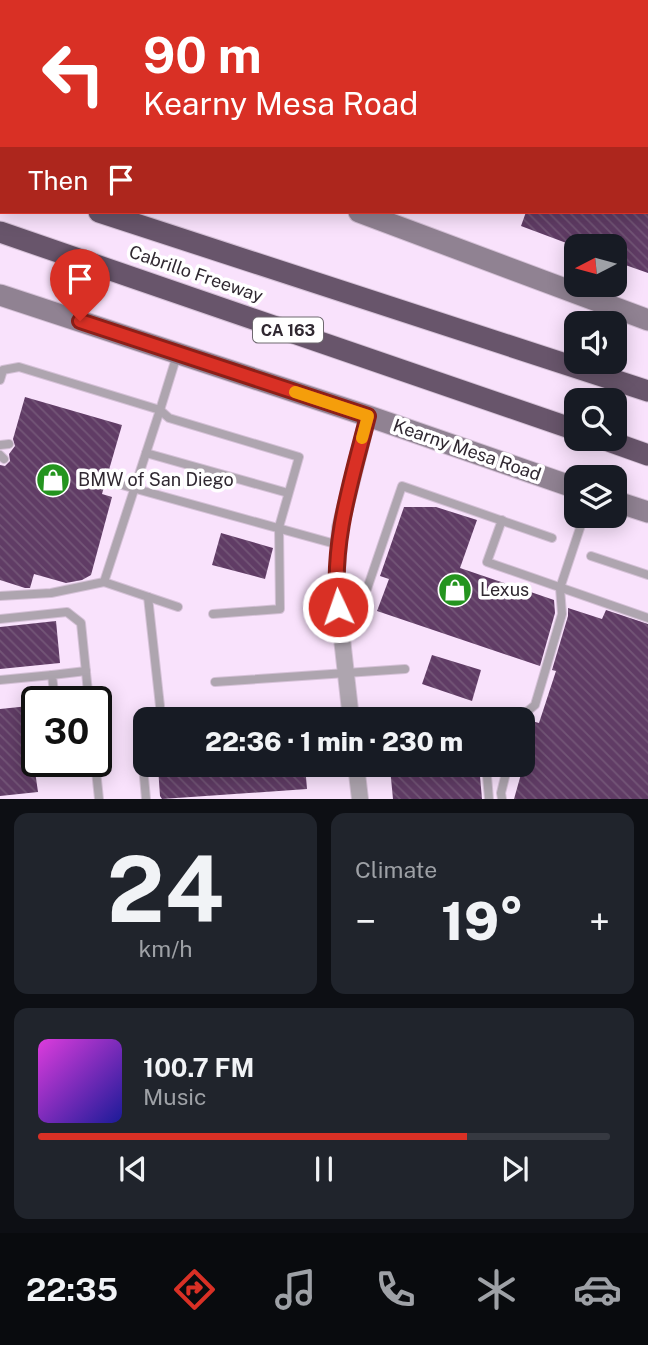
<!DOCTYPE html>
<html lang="en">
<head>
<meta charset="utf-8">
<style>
  :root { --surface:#171b24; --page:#20242c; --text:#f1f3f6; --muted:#9ea1a6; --line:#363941; --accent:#d93025 }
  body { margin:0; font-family:"Public Sans",sans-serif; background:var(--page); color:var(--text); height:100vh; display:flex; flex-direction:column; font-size:26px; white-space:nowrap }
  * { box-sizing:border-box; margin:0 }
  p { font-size:23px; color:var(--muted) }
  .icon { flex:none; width:38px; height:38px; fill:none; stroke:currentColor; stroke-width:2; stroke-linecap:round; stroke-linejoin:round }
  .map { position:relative; height:799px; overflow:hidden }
  .side { display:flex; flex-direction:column; gap:14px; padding:14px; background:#0d0f14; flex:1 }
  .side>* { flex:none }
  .banner { position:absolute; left:0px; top:0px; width:649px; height:214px; box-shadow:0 4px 18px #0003; background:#d93025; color:#fff; overflow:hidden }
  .needle { width:46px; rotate:264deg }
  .fabs { position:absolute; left:564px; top:234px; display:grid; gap:14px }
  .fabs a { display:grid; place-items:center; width:63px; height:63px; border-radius:14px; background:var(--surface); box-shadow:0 4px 18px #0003; font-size:35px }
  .speed { position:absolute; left:21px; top:686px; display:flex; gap:14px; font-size:35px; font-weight:700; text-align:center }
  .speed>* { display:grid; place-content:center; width:91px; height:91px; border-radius:50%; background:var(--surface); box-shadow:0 4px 18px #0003; line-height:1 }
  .speed .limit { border:4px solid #111; border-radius:10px; background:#fff; color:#111 }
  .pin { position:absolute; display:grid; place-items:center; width:60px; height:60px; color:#fff; margin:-72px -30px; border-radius:50% 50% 50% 0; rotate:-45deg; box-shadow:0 0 7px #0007 }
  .pin .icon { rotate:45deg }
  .me { position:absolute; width:77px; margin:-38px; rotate:357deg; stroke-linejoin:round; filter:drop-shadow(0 0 5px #0008) }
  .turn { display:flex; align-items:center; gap:24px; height:147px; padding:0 28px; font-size:32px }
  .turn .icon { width:91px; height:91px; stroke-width:2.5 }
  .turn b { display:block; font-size:49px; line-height:60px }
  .then { display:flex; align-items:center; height:66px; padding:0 28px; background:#0003; gap:14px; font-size:26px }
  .big { font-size:52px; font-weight:800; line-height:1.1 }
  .side .widget { flex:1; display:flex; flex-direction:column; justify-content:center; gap:10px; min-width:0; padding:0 24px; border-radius:14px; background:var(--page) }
  .side .dial { align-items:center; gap:0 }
  .dial b { font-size:91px; line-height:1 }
  .song { display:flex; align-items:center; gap:21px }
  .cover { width:84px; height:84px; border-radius:10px; background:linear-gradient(135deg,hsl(300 70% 55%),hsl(240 70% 35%)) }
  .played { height:7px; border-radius:4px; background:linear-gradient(90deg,var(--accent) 75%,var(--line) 75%) }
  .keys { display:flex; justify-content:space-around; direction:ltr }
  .heat { display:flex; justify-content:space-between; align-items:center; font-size:38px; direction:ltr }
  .side .tiles { flex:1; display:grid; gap:14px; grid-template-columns:1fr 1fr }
  .widget:last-child { grid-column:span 2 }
  .trip { position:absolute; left:133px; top:707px; width:402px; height:70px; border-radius:14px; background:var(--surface); box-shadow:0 4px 18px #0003; font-weight:800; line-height:70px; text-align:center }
  .dock { display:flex; height:112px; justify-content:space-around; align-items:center; background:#090b0e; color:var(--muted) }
  .dock .icon { width:49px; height:49px }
  .dock .active { color:var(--accent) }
  .dock b { font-size:32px; color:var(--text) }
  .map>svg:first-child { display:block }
  .building { fill:url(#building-back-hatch) }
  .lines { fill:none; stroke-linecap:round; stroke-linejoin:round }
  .lane-casing { stroke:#d5c1d7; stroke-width:10 }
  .street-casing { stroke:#d5c1d7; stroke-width:18 }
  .secondary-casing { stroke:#d5c1d7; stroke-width:23 }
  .highway-casing { stroke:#d5c1d7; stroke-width:23 }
  .lane { stroke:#aea5af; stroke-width:8 }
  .street { stroke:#aea5af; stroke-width:16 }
  .secondary { stroke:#908292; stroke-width:21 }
  .highway { stroke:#68556b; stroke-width:21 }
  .route-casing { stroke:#8d1f18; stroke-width:18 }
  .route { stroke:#d93025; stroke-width:12 }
  .slow { stroke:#f59e0b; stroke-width:12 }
  .labels { text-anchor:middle; stroke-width:7; stroke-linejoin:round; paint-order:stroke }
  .shield { fill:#fff; stroke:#6e686f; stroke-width:2 }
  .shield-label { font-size:16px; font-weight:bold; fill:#302831 }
  .street-label { font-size:18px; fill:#302831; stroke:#fff }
  .poi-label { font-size:18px; fill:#302831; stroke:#fff; text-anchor:start }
</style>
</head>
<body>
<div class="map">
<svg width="648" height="799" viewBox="0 0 648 799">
  <defs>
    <pattern id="building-back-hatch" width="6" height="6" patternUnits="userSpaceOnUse" patternTransform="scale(1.75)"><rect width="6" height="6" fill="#603c65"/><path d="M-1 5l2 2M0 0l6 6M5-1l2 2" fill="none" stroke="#735677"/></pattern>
  </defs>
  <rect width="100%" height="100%" fill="#f9e2fc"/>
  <g class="building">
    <polygon points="526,212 648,212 648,273 614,261 614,247 577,247 521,226"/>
    <polygon points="25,397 122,425 102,494 112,497 91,575 82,580 66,583 34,574 30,588 25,588 0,580 0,465 5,466 10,461 9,454 15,446 13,439"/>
    <polygon points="404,507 436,507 477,520 460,568 554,600 555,613 540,666 377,611 389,579 380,576"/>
    <polygon points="221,533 273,548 265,579 212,565"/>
    <polygon points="568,608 602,619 606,610 648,624 648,799 514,799 523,767 523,734 528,720 539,723 556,671 552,670 568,616"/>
    <polygon points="56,621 60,663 0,669 0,627"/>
    <polygon points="432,655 481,670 472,701 422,684"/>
    <polygon points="29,706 32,729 37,729 35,771 38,792 0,796 0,709"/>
    <polygon points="161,765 305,765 307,789 162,799 160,796 158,767 161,767"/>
    <polygon points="422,765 479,765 482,799 393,799 390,768"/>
  </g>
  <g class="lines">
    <g class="lane-casing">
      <g id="lane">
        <polyline points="431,0 444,2"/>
        <polyline points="467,2 468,0"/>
        <polyline points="648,172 648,173"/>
        <polyline points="0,380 3,370 19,367 160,410 177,355"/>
        <polyline points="0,445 9,444"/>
        <polyline points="146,453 288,493"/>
        <polyline points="0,455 4,459"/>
        <polyline points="111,482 339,545"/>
        <polyline points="502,520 487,562 648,618"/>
        <polyline points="591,556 648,575"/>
        <polyline points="104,582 178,607"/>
        <polyline points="336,585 367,589 402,486 552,538"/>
        <polyline points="0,596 51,593 104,582 160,410 169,418 299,457 279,527 280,609 213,614"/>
        <polyline points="148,597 160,706"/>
        <polyline points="0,619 67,612 81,623 89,702"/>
        <polyline points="0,680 52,675"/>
        <polyline points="215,682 405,669"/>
        <polyline points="55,702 52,675 86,671"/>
        <polyline points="518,719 535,705 562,614 560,588 584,516"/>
        <polyline points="145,744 141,744 146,799"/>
        <polyline points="95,761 99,799"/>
        <polyline points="486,765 489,799"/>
        <polyline points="502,799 501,793 508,765"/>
      </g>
    </g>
    <g class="street-casing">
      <g id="street">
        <polyline points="351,719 336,585 340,528 368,416"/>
        <polyline points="356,765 360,799"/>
      </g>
    </g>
    <g class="secondary-casing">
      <g id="secondary">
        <polyline points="337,2 338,0"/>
        <polyline points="370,2 371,0"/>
        <polyline points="0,76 2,76"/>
        <polyline points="359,212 648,320"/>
        <polyline points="0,295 368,416 576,488"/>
        <polyline points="614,501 648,512"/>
      </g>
    </g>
    <g class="highway-casing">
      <g id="highway">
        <polyline points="0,177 2,178"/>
        <polyline points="99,212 648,391"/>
        <polyline points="0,232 576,430"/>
        <polyline points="603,439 648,455"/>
      </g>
    </g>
    <use href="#lane" class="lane"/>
    <use href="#street" class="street"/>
    <use href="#secondary" class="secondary"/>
    <use href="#highway" class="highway"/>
  </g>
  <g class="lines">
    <g class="route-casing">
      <path id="route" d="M 80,321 L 368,416 C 352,479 331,542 338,607"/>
    </g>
    <use href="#route" class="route"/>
    <polyline class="slow" points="295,392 368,416 362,438"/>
  </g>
  <defs>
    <g id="shop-disc" transform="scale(1.75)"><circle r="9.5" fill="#24941f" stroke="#fff"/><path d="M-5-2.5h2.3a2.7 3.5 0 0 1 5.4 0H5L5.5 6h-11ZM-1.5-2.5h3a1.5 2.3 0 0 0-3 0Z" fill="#fff"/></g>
  </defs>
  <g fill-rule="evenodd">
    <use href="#shop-disc" x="53" y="480"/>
    <use href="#shop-disc" x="455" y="590"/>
  </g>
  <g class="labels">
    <rect class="shield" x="253" y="317.5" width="70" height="25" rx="5"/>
    <g class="shield-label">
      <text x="288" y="336">CA 163</text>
    </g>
    <g class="street-label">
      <text transform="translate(196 274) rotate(19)" y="6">Cabrillo Freeway</text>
      <text transform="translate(467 450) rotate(19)" y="6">Kearny Mesa Road</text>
    </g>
    <g class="poi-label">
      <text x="78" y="486">BMW of San Diego</text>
      <text x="480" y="596">Lexus</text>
    </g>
  </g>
</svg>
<div class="fabs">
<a><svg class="needle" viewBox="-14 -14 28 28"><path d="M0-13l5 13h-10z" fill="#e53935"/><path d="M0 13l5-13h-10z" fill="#9ea1a6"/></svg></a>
<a><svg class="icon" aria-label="sound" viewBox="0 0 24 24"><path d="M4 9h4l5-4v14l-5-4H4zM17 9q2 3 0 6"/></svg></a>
<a><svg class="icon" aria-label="search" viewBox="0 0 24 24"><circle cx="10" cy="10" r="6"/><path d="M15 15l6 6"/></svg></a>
<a><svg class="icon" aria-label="layers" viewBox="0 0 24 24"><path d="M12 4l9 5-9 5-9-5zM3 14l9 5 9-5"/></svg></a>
</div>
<div class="speed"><div class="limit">30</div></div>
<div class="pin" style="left:80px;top:321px;background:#d93025"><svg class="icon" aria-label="arrive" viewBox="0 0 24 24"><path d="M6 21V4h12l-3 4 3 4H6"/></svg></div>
<svg class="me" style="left:338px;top:607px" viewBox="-20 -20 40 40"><circle r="17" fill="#d93025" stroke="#fff" stroke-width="3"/><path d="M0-11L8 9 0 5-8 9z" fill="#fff"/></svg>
<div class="trip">22:36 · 1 min · 230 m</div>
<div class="banner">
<div class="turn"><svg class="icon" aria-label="left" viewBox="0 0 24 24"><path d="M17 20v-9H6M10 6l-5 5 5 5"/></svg><div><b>90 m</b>Kearny Mesa Road</div></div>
<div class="then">Then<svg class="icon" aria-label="arrive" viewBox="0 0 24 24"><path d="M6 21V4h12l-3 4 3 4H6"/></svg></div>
</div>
</div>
<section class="side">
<div class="tiles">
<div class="widget dial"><b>24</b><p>km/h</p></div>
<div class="widget"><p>Climate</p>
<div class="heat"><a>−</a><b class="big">19°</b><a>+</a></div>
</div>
<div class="widget">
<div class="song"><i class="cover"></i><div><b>100.7 FM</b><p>Music</p></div></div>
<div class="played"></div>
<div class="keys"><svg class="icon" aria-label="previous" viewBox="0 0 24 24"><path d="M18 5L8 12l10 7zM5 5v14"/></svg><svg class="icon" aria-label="pause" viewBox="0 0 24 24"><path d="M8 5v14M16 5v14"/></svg><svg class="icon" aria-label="next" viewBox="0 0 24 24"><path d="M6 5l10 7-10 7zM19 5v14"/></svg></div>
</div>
</div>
</section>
<nav class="dock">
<b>22:35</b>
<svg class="icon active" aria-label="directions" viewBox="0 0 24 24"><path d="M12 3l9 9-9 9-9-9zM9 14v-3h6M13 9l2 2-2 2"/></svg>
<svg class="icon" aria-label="music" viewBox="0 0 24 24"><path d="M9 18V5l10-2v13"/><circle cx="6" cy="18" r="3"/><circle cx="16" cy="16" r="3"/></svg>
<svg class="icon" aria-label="phone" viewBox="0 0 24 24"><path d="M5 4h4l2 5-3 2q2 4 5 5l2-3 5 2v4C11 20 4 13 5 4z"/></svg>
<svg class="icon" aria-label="climate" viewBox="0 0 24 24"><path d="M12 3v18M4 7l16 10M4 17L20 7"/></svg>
<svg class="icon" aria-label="car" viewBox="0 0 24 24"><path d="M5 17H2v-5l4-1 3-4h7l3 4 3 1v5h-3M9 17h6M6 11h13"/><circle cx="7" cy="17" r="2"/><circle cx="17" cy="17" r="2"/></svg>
</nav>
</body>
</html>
